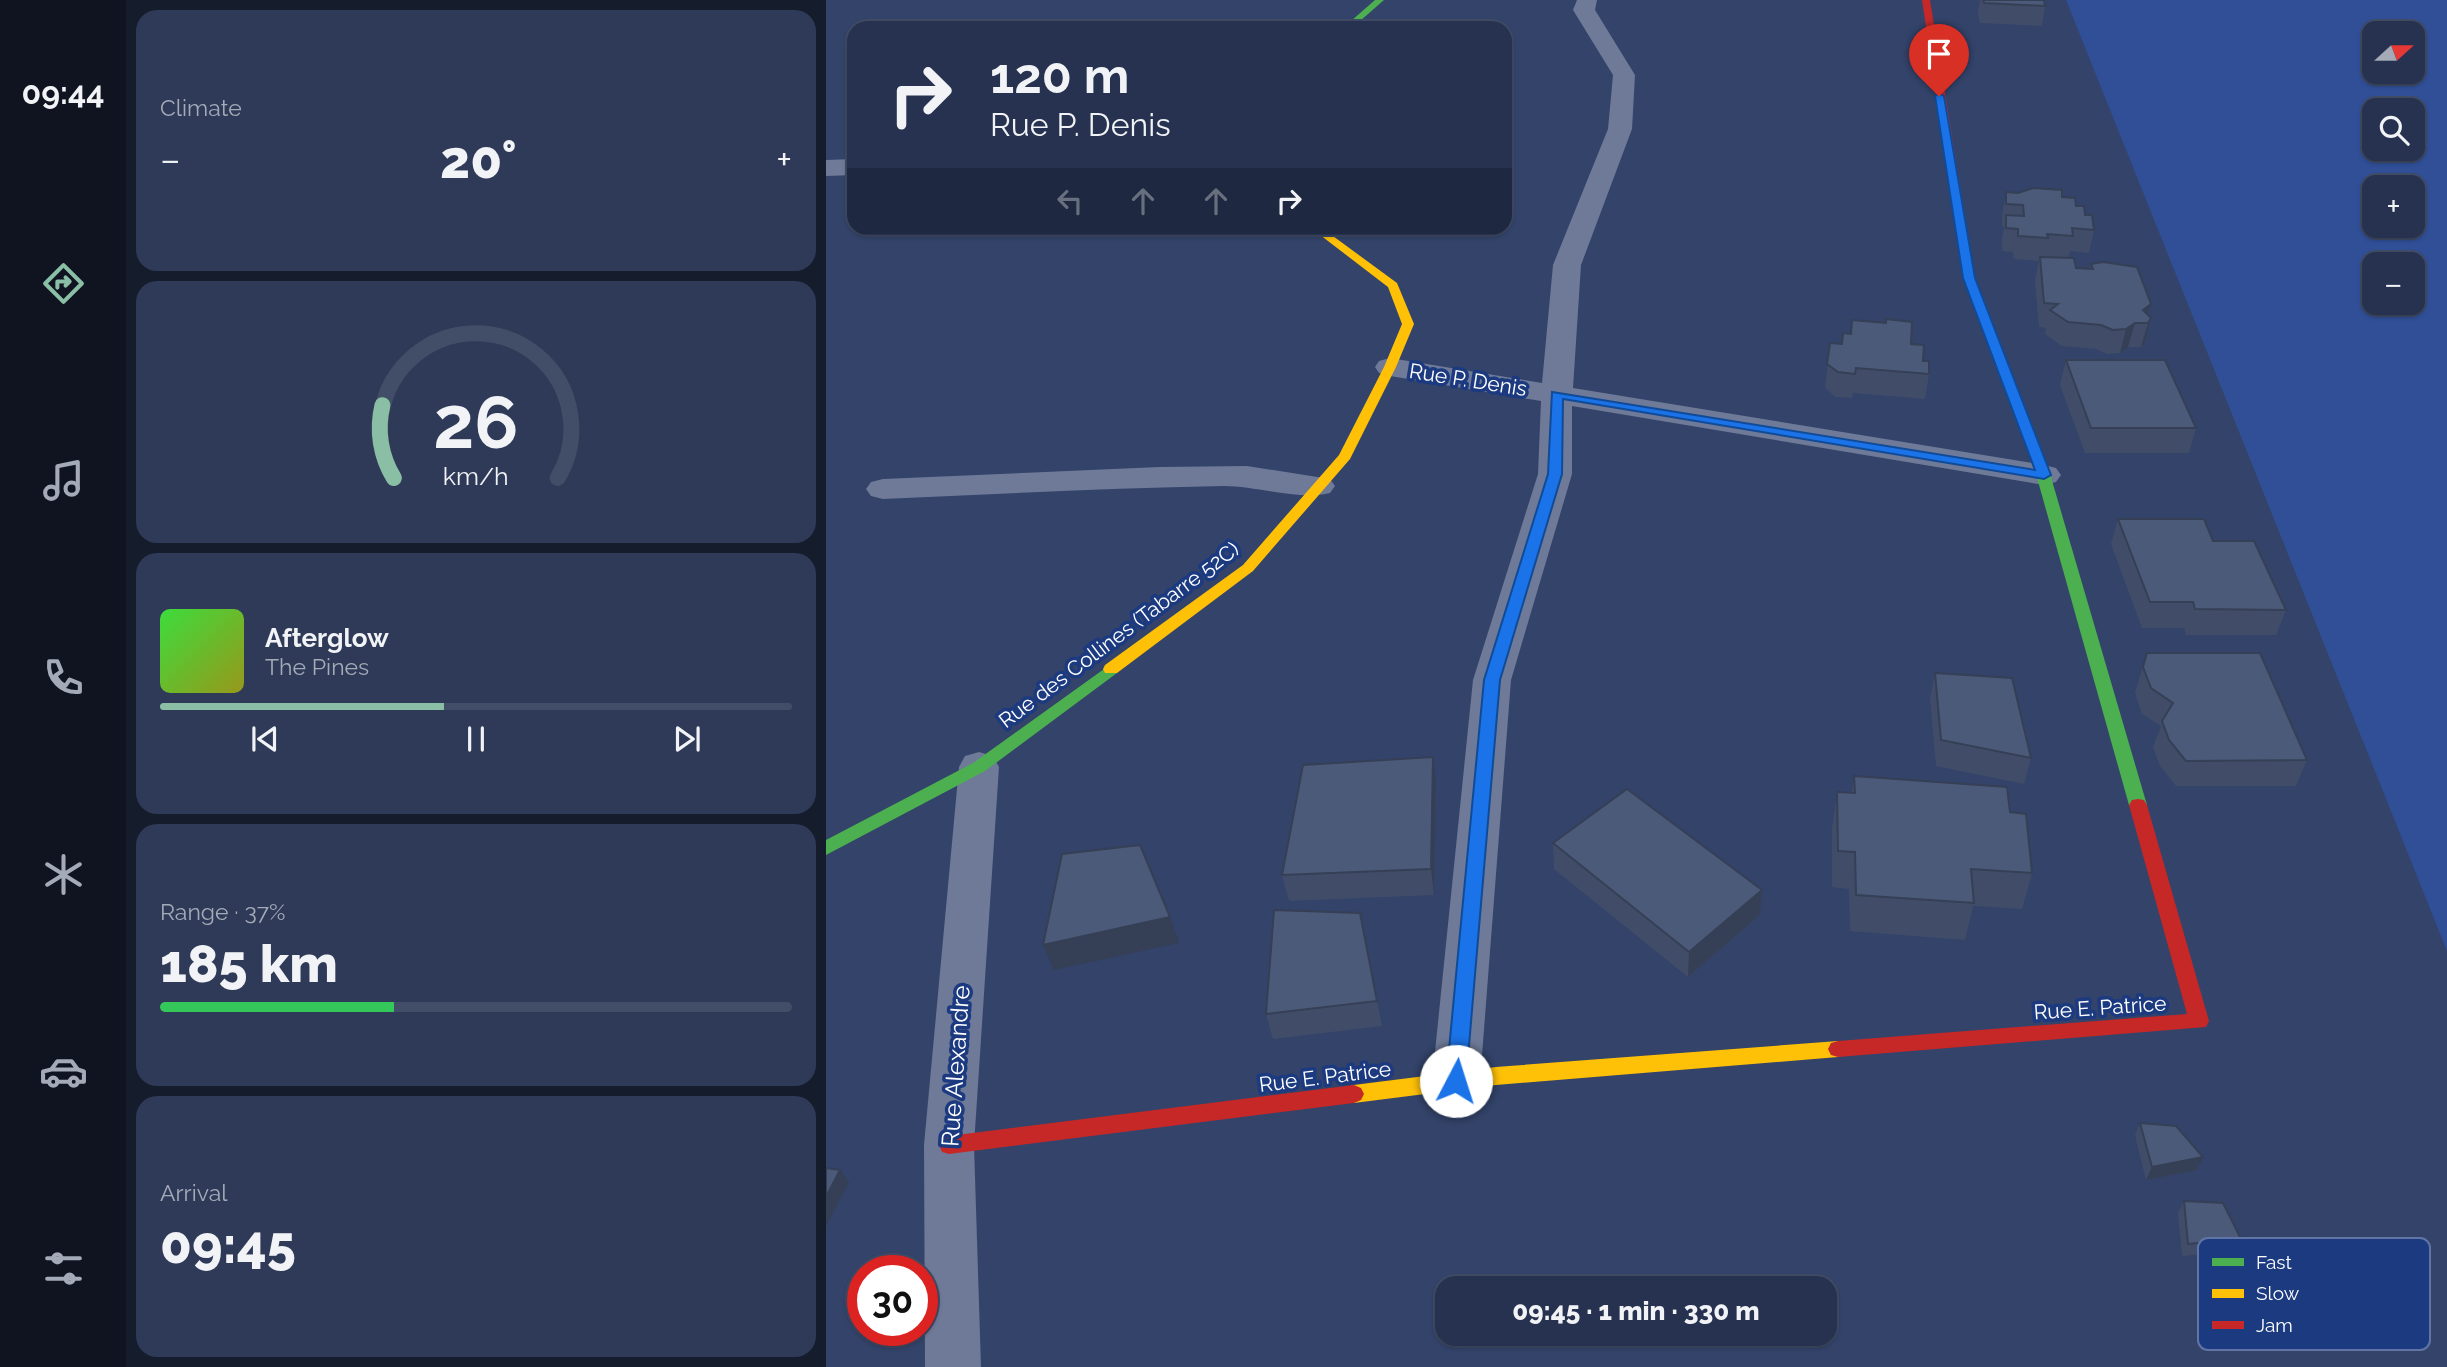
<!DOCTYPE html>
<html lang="en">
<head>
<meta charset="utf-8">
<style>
  :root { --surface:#263250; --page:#2e3a57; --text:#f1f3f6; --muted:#a4aab7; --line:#424d67; --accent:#8abfa5 }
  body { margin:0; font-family:Raleway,sans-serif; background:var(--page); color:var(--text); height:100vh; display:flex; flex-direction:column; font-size:26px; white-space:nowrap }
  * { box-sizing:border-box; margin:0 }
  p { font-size:23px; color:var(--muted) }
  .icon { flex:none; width:38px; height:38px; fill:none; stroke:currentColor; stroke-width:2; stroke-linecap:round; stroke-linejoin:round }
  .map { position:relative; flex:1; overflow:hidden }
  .details { display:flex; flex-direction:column; gap:10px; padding:10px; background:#151c2c; width:700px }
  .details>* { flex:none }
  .hud { position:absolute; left:21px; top:21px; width:665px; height:214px; border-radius:21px; box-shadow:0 2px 5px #0004,0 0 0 2px var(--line); background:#263250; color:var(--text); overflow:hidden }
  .needle { width:46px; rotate:69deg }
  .buttons { position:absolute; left:1536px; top:21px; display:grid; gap:14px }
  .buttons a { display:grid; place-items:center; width:63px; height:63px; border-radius:14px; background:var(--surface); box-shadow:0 2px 5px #0004,0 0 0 2px var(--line); font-size:35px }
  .speed { position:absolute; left:21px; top:1255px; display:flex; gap:14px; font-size:35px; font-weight:700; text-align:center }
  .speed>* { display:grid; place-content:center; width:91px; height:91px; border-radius:50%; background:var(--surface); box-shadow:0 2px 5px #0004,0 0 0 2px var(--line); line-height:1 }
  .speed .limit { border:10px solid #d22; background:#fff; color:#111 }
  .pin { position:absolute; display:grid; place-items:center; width:60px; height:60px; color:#fff; margin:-72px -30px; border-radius:50% 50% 50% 0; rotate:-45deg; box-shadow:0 0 7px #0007 }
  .pin .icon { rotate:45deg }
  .me { position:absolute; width:77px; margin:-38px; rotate:5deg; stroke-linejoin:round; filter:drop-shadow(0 0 5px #0008) }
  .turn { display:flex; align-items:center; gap:24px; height:147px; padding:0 28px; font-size:32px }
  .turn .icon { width:91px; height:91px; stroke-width:2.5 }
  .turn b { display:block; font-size:49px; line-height:60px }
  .lanes { display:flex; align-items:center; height:66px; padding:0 28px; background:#0003; justify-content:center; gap:35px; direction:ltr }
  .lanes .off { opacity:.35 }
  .big { font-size:52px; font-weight:800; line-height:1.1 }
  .details .widget { flex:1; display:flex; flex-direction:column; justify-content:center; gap:10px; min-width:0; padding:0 24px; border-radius:21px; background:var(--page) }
  .details .dial { align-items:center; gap:0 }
  .dial svg { height:182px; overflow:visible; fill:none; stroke:var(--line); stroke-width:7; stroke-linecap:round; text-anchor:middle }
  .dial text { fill:var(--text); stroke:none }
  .song { display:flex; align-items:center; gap:21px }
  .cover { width:84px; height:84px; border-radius:10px; background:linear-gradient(135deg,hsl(120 70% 55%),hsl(60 70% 35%)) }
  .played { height:7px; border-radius:4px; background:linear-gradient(90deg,var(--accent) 45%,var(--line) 45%) }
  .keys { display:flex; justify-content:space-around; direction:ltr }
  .heat { display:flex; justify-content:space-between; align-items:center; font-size:38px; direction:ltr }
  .charge { height:10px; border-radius:5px; background:linear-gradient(90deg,#34c759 37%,var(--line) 0) }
  .trip { position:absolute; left:609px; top:1276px; width:402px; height:70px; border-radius:21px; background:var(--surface); box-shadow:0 2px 5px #0004,0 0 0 2px var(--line); font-weight:800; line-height:70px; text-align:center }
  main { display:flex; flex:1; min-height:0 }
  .tabs { display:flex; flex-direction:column; width:126px; justify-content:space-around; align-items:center; background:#0f1420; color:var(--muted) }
  .tabs .icon { width:49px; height:49px }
  .tabs .current { color:var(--accent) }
  .tabs b { font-size:32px; color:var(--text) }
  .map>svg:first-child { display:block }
  .green { fill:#304f97; fill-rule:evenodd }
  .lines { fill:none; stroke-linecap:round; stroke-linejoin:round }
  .street { fill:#6e7a98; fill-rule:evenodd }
  .fast { fill:#4caf50; fill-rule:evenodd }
  .slow { fill:#ffc107; fill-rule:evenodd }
  .jam { fill:#c62828; fill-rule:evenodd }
  .wall { fill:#414d68 }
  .shaded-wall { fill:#353f55 }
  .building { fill:#4c5a79; stroke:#353f55; stroke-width:2 }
  .route { fill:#1a73e8; stroke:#114b97; stroke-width:2 }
  .labels { text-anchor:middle; stroke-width:7; stroke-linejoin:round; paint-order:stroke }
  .street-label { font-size:21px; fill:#fff; stroke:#1c3a80 }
  .near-street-label { font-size:24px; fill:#fff; stroke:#1c3a80 }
  .key { fill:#1c3a80; stroke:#6075a6; stroke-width:2 }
  .key-label { font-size:19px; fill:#fff }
</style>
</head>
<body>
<main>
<nav class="tabs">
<b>09:44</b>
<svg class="icon current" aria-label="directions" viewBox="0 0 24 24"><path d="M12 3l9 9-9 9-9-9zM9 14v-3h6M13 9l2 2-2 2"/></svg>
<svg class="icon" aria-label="music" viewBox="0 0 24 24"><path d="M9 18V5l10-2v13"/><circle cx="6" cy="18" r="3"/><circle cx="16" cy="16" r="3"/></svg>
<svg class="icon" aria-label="phone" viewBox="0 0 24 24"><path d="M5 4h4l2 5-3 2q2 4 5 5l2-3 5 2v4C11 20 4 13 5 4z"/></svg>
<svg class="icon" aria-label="climate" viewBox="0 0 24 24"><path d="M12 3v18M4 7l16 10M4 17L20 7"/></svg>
<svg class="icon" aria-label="car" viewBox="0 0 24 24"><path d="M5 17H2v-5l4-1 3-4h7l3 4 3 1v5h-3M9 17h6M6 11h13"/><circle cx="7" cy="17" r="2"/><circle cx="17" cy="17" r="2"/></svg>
<svg class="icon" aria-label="filters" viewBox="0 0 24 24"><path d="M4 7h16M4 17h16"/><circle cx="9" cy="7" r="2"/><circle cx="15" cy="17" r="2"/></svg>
</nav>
<section class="details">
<div class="widget"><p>Climate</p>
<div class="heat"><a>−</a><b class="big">20°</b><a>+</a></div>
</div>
<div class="widget dial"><svg viewBox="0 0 100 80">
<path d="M14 69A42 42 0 1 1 86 69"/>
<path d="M14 69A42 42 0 0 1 9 37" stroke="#8abfa5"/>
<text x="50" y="56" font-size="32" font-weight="700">26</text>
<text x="50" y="72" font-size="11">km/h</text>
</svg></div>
<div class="widget">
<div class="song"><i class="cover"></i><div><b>Afterglow</b><p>The Pines</p></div></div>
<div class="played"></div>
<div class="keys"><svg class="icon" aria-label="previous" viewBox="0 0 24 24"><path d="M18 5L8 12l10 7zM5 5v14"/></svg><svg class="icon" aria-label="pause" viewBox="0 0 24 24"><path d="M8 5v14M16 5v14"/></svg><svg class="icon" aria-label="next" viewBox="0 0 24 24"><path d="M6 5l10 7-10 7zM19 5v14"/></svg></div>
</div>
<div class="widget"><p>Range · 37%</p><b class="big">185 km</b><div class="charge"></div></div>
<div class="widget"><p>Arrival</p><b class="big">09:45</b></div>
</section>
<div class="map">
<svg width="1621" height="1367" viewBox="0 0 1621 1367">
  <rect width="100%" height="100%" fill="#33436a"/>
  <path class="green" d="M 1240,0 L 1621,0 L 1621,951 ZM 1549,33 L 1587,33 L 1587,72 L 1549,72 ZM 1549,110 L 1587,110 L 1587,149 L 1549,149 ZM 1549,187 L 1587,187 L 1587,226 L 1549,226 ZM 1549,264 L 1587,264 L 1587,303 L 1549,303 Z"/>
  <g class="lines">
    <g class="street">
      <polygon points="751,0 771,0 769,10 809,75 806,129 755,265 747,388 1218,465 1230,468 1235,475 1230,482 1218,485 746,406 746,474 685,680 654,1081 647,1096 630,1102 613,1096 606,1081 647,680 712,474 715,401 564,376 553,373 549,367 553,361 564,358 716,383 727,265 782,129 787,75 747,10"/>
      <polygon points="28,159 28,175 0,176 0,160"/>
      <path d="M 421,466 L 504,479 L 509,486 L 504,493 C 474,501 431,486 398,486 C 284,488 171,494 57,499 L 45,496 L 40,489 L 45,482 L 57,479 L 333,467 Z"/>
      <polygon points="153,752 167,756 173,767 148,1145 155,1367 99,1367 98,1145 133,767 139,756"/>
    </g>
    <g class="fast">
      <polygon points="549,0 558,0 526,28 517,28"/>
      <polygon points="1215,463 1222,467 1321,805 1318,810 1306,810 1303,805 1208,467"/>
      <polygon points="285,664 293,669 291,673 159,771 0,855 0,840 147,763"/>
    </g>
    <g class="slow">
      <polygon points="485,228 496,228 571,283 588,324 570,367 524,459 427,571 291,673 279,673 277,669 279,665 417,565 513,455 558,367 576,324 562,287"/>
      <polygon points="1012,1041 1019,1043 1022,1049 1019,1055 1012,1057 670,1085 528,1103 521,1100 518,1094 521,1088 528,1085 670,1067"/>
    </g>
    <g class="jam">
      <polygon points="1096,0 1104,0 1149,278 1222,467 1220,470 1210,470 1208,467 1137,278"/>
      <polygon points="1312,799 1318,800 1321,805 1383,1021 1380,1027 1012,1057 1005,1055 1002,1049 1005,1043 1012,1041 1361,1014 1303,805 1306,800"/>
      <polygon points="528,1085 535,1088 538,1094 535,1100 528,1103 123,1154 116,1152 113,1145 116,1138 123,1136"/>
    </g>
  </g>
  <g class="wall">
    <polygon points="1154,0 1218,0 1219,6 1216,26 1154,23 1152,13"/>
    <polygon points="1180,192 1236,197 1250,206 1259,215 1268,230 1263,253 1244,251 1242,258 1250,268 1264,269 1265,264 1325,318 1319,342 1315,347 1302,347 1294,353 1281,354 1270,349 1236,346 1219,334 1220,328 1213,327 1209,280 1213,261 1188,259 1187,252 1176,251 1176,238 1178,227 1176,226 1176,215"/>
    <polygon points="1004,343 1085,344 1097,361 1103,374 1099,399 1027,393 1026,398 1010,397 999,388"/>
    <polygon points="1240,360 1370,428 1363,453 1259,453 1234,385"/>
    <polygon points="1292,519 1387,541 1460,610 1450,635 1360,635 1358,628 1316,628 1285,544"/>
    <polygon points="1321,653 1481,760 1470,786 1350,786 1334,766 1327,747 1335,726 1316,714 1309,693"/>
    <polygon points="1109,673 1205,758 1198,784 1110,766 1104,698"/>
    <polygon points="1028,776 1184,812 1206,873 1196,909 1147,906 1139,940 1024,931 1023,889 1006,887 1006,829 1011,792 1026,793"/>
    <polygon points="610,782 608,895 463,901 456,875"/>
    <polygon points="727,843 936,890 934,915 862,977 728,869"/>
    <polygon points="534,913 556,1026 447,1039 440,1014"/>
    <polygon points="1314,1123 1371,1170 1320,1180 1309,1135"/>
    <polygon points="1358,1201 1415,1239 1408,1251 1356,1256 1352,1213"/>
  </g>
  <g class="shaded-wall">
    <polygon points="1325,304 1320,323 1317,310"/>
    <polygon points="1325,318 1319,342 1315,347 1322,323"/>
    <polygon points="1309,323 1302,347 1294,353 1300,329"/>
    <polygon points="607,757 610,782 608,895 605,869"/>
    <polygon points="936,890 934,915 862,977 863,952"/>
    <polygon points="344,917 353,943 228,970 217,945"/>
    <polygon points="1377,1157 1371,1170 1320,1180 1326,1167"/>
    <polygon points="14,1170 23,1182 0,1226 0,1197"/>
  </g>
  <g class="building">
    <polygon points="1157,0 1218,0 1219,6 1158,3"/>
    <polygon points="1207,188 1236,190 1236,197 1249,198 1250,206 1258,206 1259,215 1266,215 1268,230 1246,228 1247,236 1221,234 1222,238 1192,236 1192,229 1180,228 1180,215 1198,216 1197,205 1180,204 1180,192 1192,193"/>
    <polygon points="1214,257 1248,258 1250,268 1267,269 1265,264 1277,262 1311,267 1325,304 1317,310 1325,318 1322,323 1309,323 1300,329 1287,330 1275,325 1242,322 1224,310 1232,304 1218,303"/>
    <polygon points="1060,319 1086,322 1085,344 1098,345 1097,361 1103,361 1103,374 1030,368 1029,374 1012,372 1001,364 1004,343 1016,344 1017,333 1025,334 1026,320 1060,323"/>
    <polygon points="1240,360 1339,360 1370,428 1265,428"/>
    <polygon points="1292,519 1378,519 1387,541 1428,541 1460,610 1369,609 1367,602 1324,602"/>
    <polygon points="1321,653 1434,653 1481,760 1360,761 1343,740 1336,721 1347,703 1325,688 1317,667"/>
    <polygon points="1109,673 1186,678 1205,758 1115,740"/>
    <polygon points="607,757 605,869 456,875 477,765"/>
    <polygon points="1028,776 1181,787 1184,812 1200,814 1206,873 1145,869 1148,903 1030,895 1029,852 1012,851 1011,792 1029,793"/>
    <polygon points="801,789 936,890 863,952 727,843"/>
    <polygon points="314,845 344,917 217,945 236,854"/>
    <polygon points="448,910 534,913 551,1001 440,1014"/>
    <polygon points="1314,1123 1350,1126 1377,1157 1326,1167"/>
    <polygon points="0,1168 14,1170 0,1197"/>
    <polygon points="1358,1201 1397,1203 1415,1239 1362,1244"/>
  </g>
  <polygon class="route" points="1113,93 1118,96 1149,278 1225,475 1218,479 737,399 736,474 674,680 640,1081 637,1088 630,1090 623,1088 620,1081 658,680 722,474 726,392 1209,470 1137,278 1109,96"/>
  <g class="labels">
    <g class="street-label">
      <text transform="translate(642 380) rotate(9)" y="7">Rue P. Denis</text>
      <text transform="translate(293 635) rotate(-37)" y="7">Rue des Collines (Tabarre 52C)</text>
      <text transform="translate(1274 1008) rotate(-4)" y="7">Rue E. Patrice</text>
      <text transform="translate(499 1077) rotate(-7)" y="7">Rue E. Patrice</text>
    </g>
    <g class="near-street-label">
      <text transform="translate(130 1066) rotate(-86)" y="8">Rue Alexandre</text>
    </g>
  </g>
  <rect x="1372" y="1238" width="232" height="112" rx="10" class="key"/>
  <rect x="1386" y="1258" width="32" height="8" fill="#4caf50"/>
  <rect x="1386" y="1289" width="32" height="9" fill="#ffc107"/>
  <rect x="1386" y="1321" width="32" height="8" fill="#c62828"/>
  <g class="key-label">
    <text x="1430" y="1269">Fast</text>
    <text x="1430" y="1300">Slow</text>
    <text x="1430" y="1332">Jam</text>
  </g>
</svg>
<div class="buttons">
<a><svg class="needle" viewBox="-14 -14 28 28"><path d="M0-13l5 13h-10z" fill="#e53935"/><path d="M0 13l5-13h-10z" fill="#a4aab7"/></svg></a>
<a><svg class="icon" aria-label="search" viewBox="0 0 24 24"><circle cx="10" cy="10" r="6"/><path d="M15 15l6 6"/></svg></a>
<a>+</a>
<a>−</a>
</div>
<div class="speed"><div class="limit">30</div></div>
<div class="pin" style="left:1113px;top:96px;background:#d93025"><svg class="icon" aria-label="arrive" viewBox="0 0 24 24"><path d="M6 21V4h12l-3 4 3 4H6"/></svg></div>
<svg class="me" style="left:630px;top:1081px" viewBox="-20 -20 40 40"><circle r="19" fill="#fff"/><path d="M0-13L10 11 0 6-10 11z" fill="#1a73e8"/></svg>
<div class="trip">09:45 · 1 min · 330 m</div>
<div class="hud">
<div class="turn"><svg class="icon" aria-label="right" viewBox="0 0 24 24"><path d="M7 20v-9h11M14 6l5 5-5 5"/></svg><div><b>120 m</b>Rue P. Denis</div></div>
<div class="lanes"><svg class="icon off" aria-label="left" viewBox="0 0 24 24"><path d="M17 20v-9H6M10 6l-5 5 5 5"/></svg><svg class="icon off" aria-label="ahead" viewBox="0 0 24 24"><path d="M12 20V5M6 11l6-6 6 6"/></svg><svg class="icon off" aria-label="ahead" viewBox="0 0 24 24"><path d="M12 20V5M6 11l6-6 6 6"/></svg><svg class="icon" aria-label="right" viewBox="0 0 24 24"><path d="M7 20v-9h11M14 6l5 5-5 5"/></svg></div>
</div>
</div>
</main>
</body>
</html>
